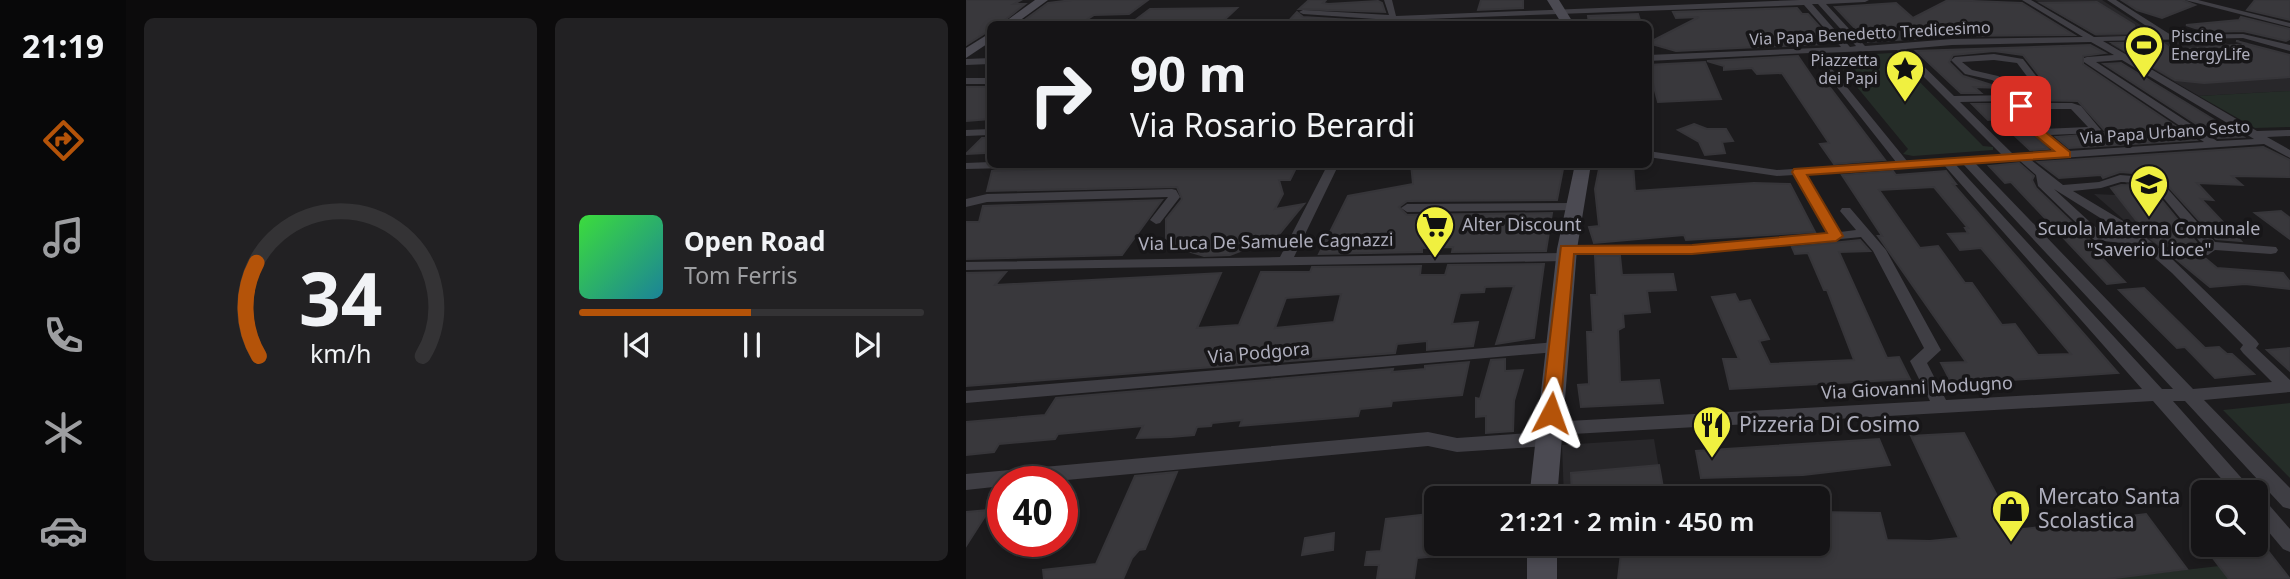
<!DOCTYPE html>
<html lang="it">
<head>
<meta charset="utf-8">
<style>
  :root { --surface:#151416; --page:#222123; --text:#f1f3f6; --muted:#9d9ea1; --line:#343335; --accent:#b45309 }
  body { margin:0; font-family:"Noto Sans",sans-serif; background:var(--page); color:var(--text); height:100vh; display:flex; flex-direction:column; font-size:26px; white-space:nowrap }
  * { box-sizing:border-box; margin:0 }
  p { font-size:23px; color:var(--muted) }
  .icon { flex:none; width:38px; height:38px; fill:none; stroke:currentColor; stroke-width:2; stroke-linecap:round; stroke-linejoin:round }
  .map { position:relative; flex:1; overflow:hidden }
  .sheet { display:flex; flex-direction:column; gap:18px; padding:18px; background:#0c0b0c; width:840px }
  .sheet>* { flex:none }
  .guide { position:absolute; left:21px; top:21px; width:665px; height:147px; border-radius:10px; box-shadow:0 4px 10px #0003,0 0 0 2px var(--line); background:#151416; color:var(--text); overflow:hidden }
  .buttons { position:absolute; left:1225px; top:480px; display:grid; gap:14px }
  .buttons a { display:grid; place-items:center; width:77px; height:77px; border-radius:10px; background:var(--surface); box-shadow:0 4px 10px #0003,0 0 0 2px var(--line); font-size:35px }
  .speed { position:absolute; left:21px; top:466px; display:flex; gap:14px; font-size:35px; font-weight:700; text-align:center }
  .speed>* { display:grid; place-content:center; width:91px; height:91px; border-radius:50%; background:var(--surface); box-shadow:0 4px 10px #0003,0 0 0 2px var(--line); line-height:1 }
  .speed .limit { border:10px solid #d22; background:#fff; color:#111 }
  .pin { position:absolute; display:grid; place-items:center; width:60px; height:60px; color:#fff; margin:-30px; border-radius:14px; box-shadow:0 4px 10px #0006 }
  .me { position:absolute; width:77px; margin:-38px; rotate:4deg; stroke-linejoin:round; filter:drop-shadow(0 0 5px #0008) }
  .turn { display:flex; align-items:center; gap:24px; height:147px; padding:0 28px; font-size:32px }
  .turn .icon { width:91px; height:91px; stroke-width:2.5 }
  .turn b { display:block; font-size:49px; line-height:60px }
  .sheet .widget { flex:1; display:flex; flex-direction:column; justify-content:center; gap:10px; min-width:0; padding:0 24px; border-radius:10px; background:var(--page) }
  .sheet .dial { align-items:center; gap:0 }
  .dial svg { height:182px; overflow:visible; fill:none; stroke:var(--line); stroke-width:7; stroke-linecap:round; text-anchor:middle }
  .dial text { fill:var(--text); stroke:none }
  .song { display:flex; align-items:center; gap:21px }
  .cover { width:84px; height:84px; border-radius:10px; background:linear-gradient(135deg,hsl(120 70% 55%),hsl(190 70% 35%)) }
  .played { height:7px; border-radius:4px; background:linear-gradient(90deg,var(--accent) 50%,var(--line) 50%) }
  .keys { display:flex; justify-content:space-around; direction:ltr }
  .sheet .tiles { flex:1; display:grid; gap:18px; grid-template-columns:repeat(2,1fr) }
  .trip { position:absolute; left:458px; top:486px; width:406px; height:70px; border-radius:10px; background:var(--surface); box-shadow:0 4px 10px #0003,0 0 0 2px var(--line); font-weight:600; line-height:70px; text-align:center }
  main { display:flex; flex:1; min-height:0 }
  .tab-bar { display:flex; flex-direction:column; width:126px; justify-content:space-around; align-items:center; background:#080809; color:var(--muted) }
  .tab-bar .icon { width:49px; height:49px }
  .tab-bar .selected { color:var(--accent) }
  .tab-bar b { font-size:32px; color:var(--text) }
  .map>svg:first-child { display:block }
  .built { fill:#28272a }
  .green { fill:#252d28 }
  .building { fill:#39383c; stroke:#363539; stroke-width:2; fill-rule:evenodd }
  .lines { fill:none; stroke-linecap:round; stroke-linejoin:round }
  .street { fill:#3f3e44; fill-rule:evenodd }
  .secondary { fill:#4b4a52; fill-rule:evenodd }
  .route { fill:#b45309; stroke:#753606; stroke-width:2 }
  .labels { text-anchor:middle; stroke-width:7; stroke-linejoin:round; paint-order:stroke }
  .far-street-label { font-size:16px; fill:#aeaebc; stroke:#171618 }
  .far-poi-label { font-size:16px; fill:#aeaebc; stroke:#171618; text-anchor:start }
  .poi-label { font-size:18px; fill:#aeaebc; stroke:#171618; text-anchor:start }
  .street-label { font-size:18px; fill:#aeaebc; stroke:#171618 }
  .near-poi-label { font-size:21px; fill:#aeaebc; stroke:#171618; text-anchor:start }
</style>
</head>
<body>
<main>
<nav class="tab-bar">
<b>21:19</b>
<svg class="icon selected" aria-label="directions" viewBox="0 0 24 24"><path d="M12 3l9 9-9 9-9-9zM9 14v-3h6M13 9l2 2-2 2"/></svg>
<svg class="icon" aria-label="music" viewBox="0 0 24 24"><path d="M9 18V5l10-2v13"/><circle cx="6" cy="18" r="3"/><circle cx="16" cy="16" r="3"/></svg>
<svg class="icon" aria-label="phone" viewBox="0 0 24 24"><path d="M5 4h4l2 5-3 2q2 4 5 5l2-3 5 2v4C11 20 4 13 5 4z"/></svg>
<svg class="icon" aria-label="climate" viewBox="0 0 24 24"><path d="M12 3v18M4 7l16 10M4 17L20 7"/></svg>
<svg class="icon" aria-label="car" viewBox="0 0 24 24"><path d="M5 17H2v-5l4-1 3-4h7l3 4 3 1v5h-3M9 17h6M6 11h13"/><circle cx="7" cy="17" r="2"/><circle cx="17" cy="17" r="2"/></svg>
</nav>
<section class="sheet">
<div class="tiles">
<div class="widget dial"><svg viewBox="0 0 100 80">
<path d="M14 69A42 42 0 1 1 86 69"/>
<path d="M14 69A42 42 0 0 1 13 28" stroke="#b45309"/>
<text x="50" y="56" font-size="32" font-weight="700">34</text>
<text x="50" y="72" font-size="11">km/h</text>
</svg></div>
<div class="widget">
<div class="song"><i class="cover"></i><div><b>Open Road</b><p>Tom Ferris</p></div></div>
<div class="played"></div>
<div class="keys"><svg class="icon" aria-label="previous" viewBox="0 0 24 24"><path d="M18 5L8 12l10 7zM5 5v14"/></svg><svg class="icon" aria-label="pause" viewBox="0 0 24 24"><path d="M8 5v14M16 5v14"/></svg><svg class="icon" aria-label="next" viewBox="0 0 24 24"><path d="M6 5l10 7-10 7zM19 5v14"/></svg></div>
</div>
</div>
</section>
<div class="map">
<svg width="1324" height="579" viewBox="0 0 1324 579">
  <rect width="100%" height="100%" fill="#1c1b1d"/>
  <g class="built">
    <polygon points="1069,0 1136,0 1190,35 1130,36"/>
    <polygon points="1253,40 1324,74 1324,91 1233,96 1144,44"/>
    <polygon points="1159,182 1181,183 1234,246 1189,247 1128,194 1172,196"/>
    <polygon points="688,439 698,499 598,499 596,445"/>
  </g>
  <g class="green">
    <polygon points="925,53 934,55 929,57 1017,146 1027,147 1027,150 947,156 937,154 942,149 868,59 859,57"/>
    <polygon points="1324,91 1324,127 1289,128 1233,96"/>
    <polygon points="1324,403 1324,478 1257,410"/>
    <polygon points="1253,566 1263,579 1141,579"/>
  </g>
  <g class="building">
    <polygon points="0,0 55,0 48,4 59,4 34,24 24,24 24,30 0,45"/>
    <polygon points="106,0 182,0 163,14 128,15 114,24 53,24 82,3"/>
    <polygon points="343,0 360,0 357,3 362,4 412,1 416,3 419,12 333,9"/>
    <polygon points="515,0 557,0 557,8 512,10"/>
    <polygon points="982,0 1056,3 1108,35 986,36 902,42 869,7 930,3 947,18"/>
    <polygon points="1160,0 1216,0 1229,5 1196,18 1171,10 1157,1 1162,1"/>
    <polygon points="1289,0 1324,0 1324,20 1281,10"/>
    <polygon points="1131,2 1168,25 1169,29 1180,33 1129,34 1075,3"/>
    <polygon points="271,8 254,24 164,24 184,9"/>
    <polygon points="831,8 836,14 842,14 863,37 855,38 857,44 710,51 682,43 733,17 710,18 707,12"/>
    <polygon points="331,12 337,17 419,22 320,24"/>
    <polygon points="672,14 674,20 643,21 644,24 623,24 622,16"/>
    <polygon points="1275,17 1324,29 1324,39 1320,41 1277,31 1241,32 1220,25 1273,20"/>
    <polygon points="1270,41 1324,55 1324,77 1238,83 1209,80 1146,43 1195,42 1207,50 1282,44"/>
    <polygon points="1124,45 1139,53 1117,56 1117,64 1230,140 1103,148 1090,137 1141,133 1112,101 1062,100 1050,90 1083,88 1057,55 1028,51 987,55 983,62 997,76 1035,88 1008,87 1015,93 995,93 950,51"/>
    <polygon points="832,56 849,81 859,81 919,160 868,164 854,144 863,143 816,73 791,74 786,68 758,70 758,66 741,61"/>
    <polygon points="739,62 755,99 692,102 682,65"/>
    <polygon points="1155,63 1250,121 1277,137 1252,138 1138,64"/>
    <polygon points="24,87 24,119 0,121 0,87"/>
    <polygon points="1006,104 1027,104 1042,118 1050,118 1082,149 1064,150 1031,119 1022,120"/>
    <polygon points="728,124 741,129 760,129 767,141 756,142 759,153 739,155 733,142 712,130"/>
    <polygon points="24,138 24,149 19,153 0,154 16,138"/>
    <polygon points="1297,147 1324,160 1324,177 1266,176 1276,185 1231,183 1247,200 1235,199 1275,241 1250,239 1192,175 1154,172 1137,178 1135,175 1093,178 1072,162"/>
    <polygon points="1053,163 1068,176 1066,180 1070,188 1141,256 1133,255 1159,282 1141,284 1045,182 1039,183 1023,166"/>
    <polygon points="230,164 332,164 324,180 313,180 317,194 309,209 338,204 311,237 264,255 238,256 212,248 200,238 200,219 216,199 211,187 21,191 26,171"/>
    <polygon points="445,164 598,164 591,200 441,201 433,207 441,215 586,213 580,251 486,252 487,247 456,248 456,252 353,254 382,196 447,184"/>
    <polygon points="634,164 667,164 669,191 788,183 824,184 849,232 720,240 718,235 628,243 623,227 633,226 629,189"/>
    <path d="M 927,171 L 930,175 L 980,171 L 990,184 L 987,184 L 1152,373 L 986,384 L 975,363 L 1000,362 L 912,236 L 916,236 L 876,175 ZM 968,187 L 1002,228 L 999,228 L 1002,233 L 982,234 L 994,250 L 1015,248 L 1105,354 L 1072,355 L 1049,324 L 1036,325 L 1006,283 L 999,283 L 972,246 L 954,248 L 913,190 Z"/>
    <polygon points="1155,185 1184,186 1230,242 1196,247 1184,238 1145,188"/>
    <polygon points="196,200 156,255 0,259 0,222 13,222 17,206"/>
    <polygon points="1315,211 1324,218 1324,239 1289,213"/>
    <polygon points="894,240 904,251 873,252 921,358 933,357 944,379 764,389 757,359 773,359 746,297 769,294 773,302 784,300 803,339 793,341 804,364 888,360 861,290 858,290 842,253 829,254 826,247"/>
    <polygon points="629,256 654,256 656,275 707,274 710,290 681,291 684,312 657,314 658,327 652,330 654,382 693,380 697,403 615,407 612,385 623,384 621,332 627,332 625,295 631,295"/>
    <polygon points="1239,258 1251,268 1317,273 1324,282 1324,289 1279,284 1244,287 1210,259"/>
    <path d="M 578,264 L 568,338 L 530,344 L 548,286 L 519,287 L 518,292 L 494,293 L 486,324 L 512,322 L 507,346 L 461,350 L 461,341 L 431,344 L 429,353 L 0,386 L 0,273 L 40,272 L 29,285 L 255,273 L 231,328 L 273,325 L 295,272 L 344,272 L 346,267 L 455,266 L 454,275 L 479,275 L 482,265 ZM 375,294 L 368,322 L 309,328 L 320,298 Z"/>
    <polygon points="1178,288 1239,348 1253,347 1261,354 1266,354 1288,374 1249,378 1219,347 1211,348 1153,290"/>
    <polygon points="1324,348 1324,371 1301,350"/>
    <polygon points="539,359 539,371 557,370 548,401 547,431 520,433 520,416 510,417 510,398 514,399 525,360"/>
    <polygon points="503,362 496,395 426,401 425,406 394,409 392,416 274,426 276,420 246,423 245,426 231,427 228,435 205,437 171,438 177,426 92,434 89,439 33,444 28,452 0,455 0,422 79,415 90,398 427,369 426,372 459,369 459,366"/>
    <polygon points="998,433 1049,530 1180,514 1221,569 1141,579 652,579 656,544 852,544 852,512 914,513 921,540 964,541 993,538 945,436"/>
    <polygon points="913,439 924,465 837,475 735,478 730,451"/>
    <polygon points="693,465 699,499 663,499 662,493 606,497 605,473"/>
    <polygon points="211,472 179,549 173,550 166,558 157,579 78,579 77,570 130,564 169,476"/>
    <polygon points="23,510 0,546 0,512"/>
    <polygon points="471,513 471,556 451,558 448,579 411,579 413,565 399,565 401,552 415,551 420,519"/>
    <polygon points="368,533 367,550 336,555 339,538"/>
    <polygon points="1295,542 1324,579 1263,579 1240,549"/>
  </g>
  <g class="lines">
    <g class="street">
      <path d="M 418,0 L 426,0 L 430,16 L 834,0 L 903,0 L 899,2 L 860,4 L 899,46 L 986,39 L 1117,37 L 1056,0 L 1065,0 L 1128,37 L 1194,35 L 1141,0 L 1150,0 L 1205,35 L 1277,34 L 1324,45 L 1324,51 L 1277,38 L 1137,41 L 1291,131 L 1324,130 L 1324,136 L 1301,137 L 1324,150 L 1324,158 L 1298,144 L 1065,160 L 1097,185 L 1133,182 L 1154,175 L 1192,178 L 1249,242 L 1310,247 L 1312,250 L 1310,253 L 1305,254 L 1249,250 L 1242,255 L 1204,257 L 1290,340 L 1293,344 L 1290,348 L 1324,380 L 1324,392 L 1238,400 L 1324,488 L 1324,509 L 1317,507 L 1219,401 L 1207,401 L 1288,492 L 1267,492 L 1187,401 L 589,435 L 591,439 L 588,444 L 582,446 L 491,452 L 462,446 L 90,481 L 37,481 L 37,486 L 0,490 L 0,474 L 462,432 L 491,438 L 577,432 L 575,429 L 578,424 L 584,422 L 964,401 L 944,361 L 958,348 L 907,251 L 895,237 L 725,254 L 601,253 L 594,249 L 601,245 L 725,246 L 862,233 L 828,175 L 811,176 L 682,157 L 682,151 L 811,170 L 930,162 L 844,53 L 682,61 L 682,55 L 875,47 L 838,5 L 432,20 L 433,24 L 425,24 L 424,20 L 337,14 L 333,12 L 337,10 L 423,15 ZM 846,4 L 852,4 L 890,46 L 884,47 ZM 1125,42 L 1148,55 L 1121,57 L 1118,58 L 1118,62 L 1238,142 L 1102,151 L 1083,135 L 1130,133 L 1135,130 L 1115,106 L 1106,103 L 1055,103 L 1046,95 L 988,96 L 940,49 L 986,45 ZM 931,50 L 1036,155 L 941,161 L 853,53 ZM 1156,60 L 1288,139 L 1251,141 L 1130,62 ZM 1043,101 L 1069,134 L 1089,151 L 1047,154 L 994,102 ZM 1060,109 L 1105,109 L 1122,127 L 1076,129 ZM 1053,160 L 1070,175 L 1072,186 L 1128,240 L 1174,245 L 1206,273 L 1277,345 L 1274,349 L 1277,353 L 1306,382 L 1227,389 L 1009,163 ZM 997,164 L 1207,389 L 1196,389 L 990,165 ZM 978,165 L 1176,389 L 980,400 L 961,363 L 975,350 L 920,250 L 884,208 L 876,208 L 874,211 L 890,230 L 874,232 L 839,175 ZM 1155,182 L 1185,183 L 1238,247 L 1195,250 L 1167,227 L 1107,191 L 1135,188 ZM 1088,189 L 1163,236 L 1137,234 Z"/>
      <polygon points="1219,0 1232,0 1324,23 1324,27"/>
      <path d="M 1028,54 L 1057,59 L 1074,81 L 1069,84 L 1041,88 L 1026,80 L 999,74 L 985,60 L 989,57 ZM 1028,60 L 1051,63 L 1063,79 L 1043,82 L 1032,76 L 1006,70 L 996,62 Z"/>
      <polygon points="24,58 24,64 0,65 0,59"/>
      <rect x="0" y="78" width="24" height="6"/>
      <polygon points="24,129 24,135 0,136 0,130"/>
      <polygon points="24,162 24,164 83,164 78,167 0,169 0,163"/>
      <polygon points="362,164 373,164 328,257 600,253 607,257 600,261 0,270 0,262 314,257"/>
      <polygon points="206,189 210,190 214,197 194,223 190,224 184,220 202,197 21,202 0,207 0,199 21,194"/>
      <polygon points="609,203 615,207 613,210 441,212 435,208 441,204"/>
      <polygon points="590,342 595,343 598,347 595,351 590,352 0,403 0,391"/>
      <polygon points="1290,496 1297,498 1324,529 1324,552 1317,549 1290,517"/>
    </g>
    <g class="secondary">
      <polygon points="69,0 82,0 49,24 36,24"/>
      <polygon points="581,0 593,0 608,24 596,24"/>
      <polygon points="24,33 24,42 0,58 0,48"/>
      <polygon points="609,164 625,164 611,249 591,499 563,499 591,249"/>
      <rect x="561" y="544" width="30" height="35"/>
    </g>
  </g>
  <polygon class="route" points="1055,103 1077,130 1104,152 1104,157 841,175 877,236 870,241 726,254 608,254 594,413 585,420 578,418 575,413 595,246 726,245 861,233 826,172 828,169 1088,151 1069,135 1049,106"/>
  <defs>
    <g id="stadium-pin" transform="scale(2.0125)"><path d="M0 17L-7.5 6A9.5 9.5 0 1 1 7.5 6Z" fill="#f0f040" stroke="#171618"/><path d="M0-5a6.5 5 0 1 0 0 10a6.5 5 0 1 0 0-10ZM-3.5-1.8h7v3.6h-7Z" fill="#111"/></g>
    <g id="sight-pin" transform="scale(2.0125)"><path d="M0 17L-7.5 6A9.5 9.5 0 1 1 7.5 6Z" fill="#f0f040" stroke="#171618"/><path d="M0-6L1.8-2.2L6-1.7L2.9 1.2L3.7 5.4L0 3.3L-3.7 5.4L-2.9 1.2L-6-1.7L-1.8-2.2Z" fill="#111"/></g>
    <g id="school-pin" transform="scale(2.0125)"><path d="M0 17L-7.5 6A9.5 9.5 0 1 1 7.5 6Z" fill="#f0f040" stroke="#171618"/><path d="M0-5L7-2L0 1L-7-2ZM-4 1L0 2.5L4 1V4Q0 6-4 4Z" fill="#111"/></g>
    <g id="supermarket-pin" transform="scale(2.0125)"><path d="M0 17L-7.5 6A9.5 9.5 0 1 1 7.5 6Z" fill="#f0f040" stroke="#171618"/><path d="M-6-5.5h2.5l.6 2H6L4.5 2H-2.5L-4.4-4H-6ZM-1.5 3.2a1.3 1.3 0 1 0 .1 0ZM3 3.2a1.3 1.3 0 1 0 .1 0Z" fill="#111"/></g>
    <g id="restaurant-pin" transform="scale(2.0125)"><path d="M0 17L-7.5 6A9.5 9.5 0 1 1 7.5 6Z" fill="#f0f040" stroke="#171618"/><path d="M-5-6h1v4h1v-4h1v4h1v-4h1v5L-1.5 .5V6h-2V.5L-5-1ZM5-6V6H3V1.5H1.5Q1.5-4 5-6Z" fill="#111"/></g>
    <g id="shop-pin" transform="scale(2.0125)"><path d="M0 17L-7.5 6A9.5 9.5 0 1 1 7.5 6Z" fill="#f0f040" stroke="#171618"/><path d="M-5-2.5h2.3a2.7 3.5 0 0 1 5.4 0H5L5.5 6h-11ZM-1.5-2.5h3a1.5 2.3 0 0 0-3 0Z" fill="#111"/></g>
  </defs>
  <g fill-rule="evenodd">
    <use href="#stadium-pin" x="1178" y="45"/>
    <use href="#sight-pin" x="939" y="69"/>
    <use href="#school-pin" x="1183" y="184"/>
    <use href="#supermarket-pin" x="469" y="225"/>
    <use href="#restaurant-pin" x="746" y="425"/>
    <use href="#shop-pin" x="1045" y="509"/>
  </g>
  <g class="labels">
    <g class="far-street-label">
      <text transform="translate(904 33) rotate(-3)" y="6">Via Papa Benedetto Tredicesimo</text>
      <text transform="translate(1199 132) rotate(-4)" y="6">Via Papa Urbano Sesto</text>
    </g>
    <g class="far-poi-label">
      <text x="1205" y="42">Piscine<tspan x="1205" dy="18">EnergyLife</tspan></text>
      <text x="912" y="66" text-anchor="end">Piazzetta<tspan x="912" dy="18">dei Papi</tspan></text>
    </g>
    <g class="poi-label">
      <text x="496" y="231">Alter Discount</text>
      <text x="1183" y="235" text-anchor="middle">Scuola Materna Comunale<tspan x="1183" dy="21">"Saverio Lioce"</tspan></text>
    </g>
    <g class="street-label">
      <text transform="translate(300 242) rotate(-1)" y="6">Via Luca De Samuele Cagnazzi</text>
      <text transform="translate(293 353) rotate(-5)" y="6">Via Podgora</text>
      <text transform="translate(951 388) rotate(-3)" y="6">Via Giovanni Modugno</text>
    </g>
    <g class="near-poi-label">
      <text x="773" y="432">Pizzeria Di Cosimo</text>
      <text x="1072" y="504">Mercato Santa<tspan x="1072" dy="24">Scolastica</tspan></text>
    </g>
  </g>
</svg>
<div class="buttons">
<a><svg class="icon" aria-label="search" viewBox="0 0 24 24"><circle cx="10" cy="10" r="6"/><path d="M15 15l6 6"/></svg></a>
</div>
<div class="speed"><div class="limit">40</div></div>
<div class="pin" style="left:1055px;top:106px;background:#d93025"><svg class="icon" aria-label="arrive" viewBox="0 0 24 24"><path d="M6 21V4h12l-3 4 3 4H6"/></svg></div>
<svg class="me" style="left:585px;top:413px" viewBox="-20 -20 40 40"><path d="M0-17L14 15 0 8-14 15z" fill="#b45309" stroke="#fff" stroke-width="4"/></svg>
<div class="trip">21:21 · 2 min · 450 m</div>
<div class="guide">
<div class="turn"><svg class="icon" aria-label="right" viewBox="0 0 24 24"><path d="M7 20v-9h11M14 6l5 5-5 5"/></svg><div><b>90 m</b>Via Rosario Berardi</div></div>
</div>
</div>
</main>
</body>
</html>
